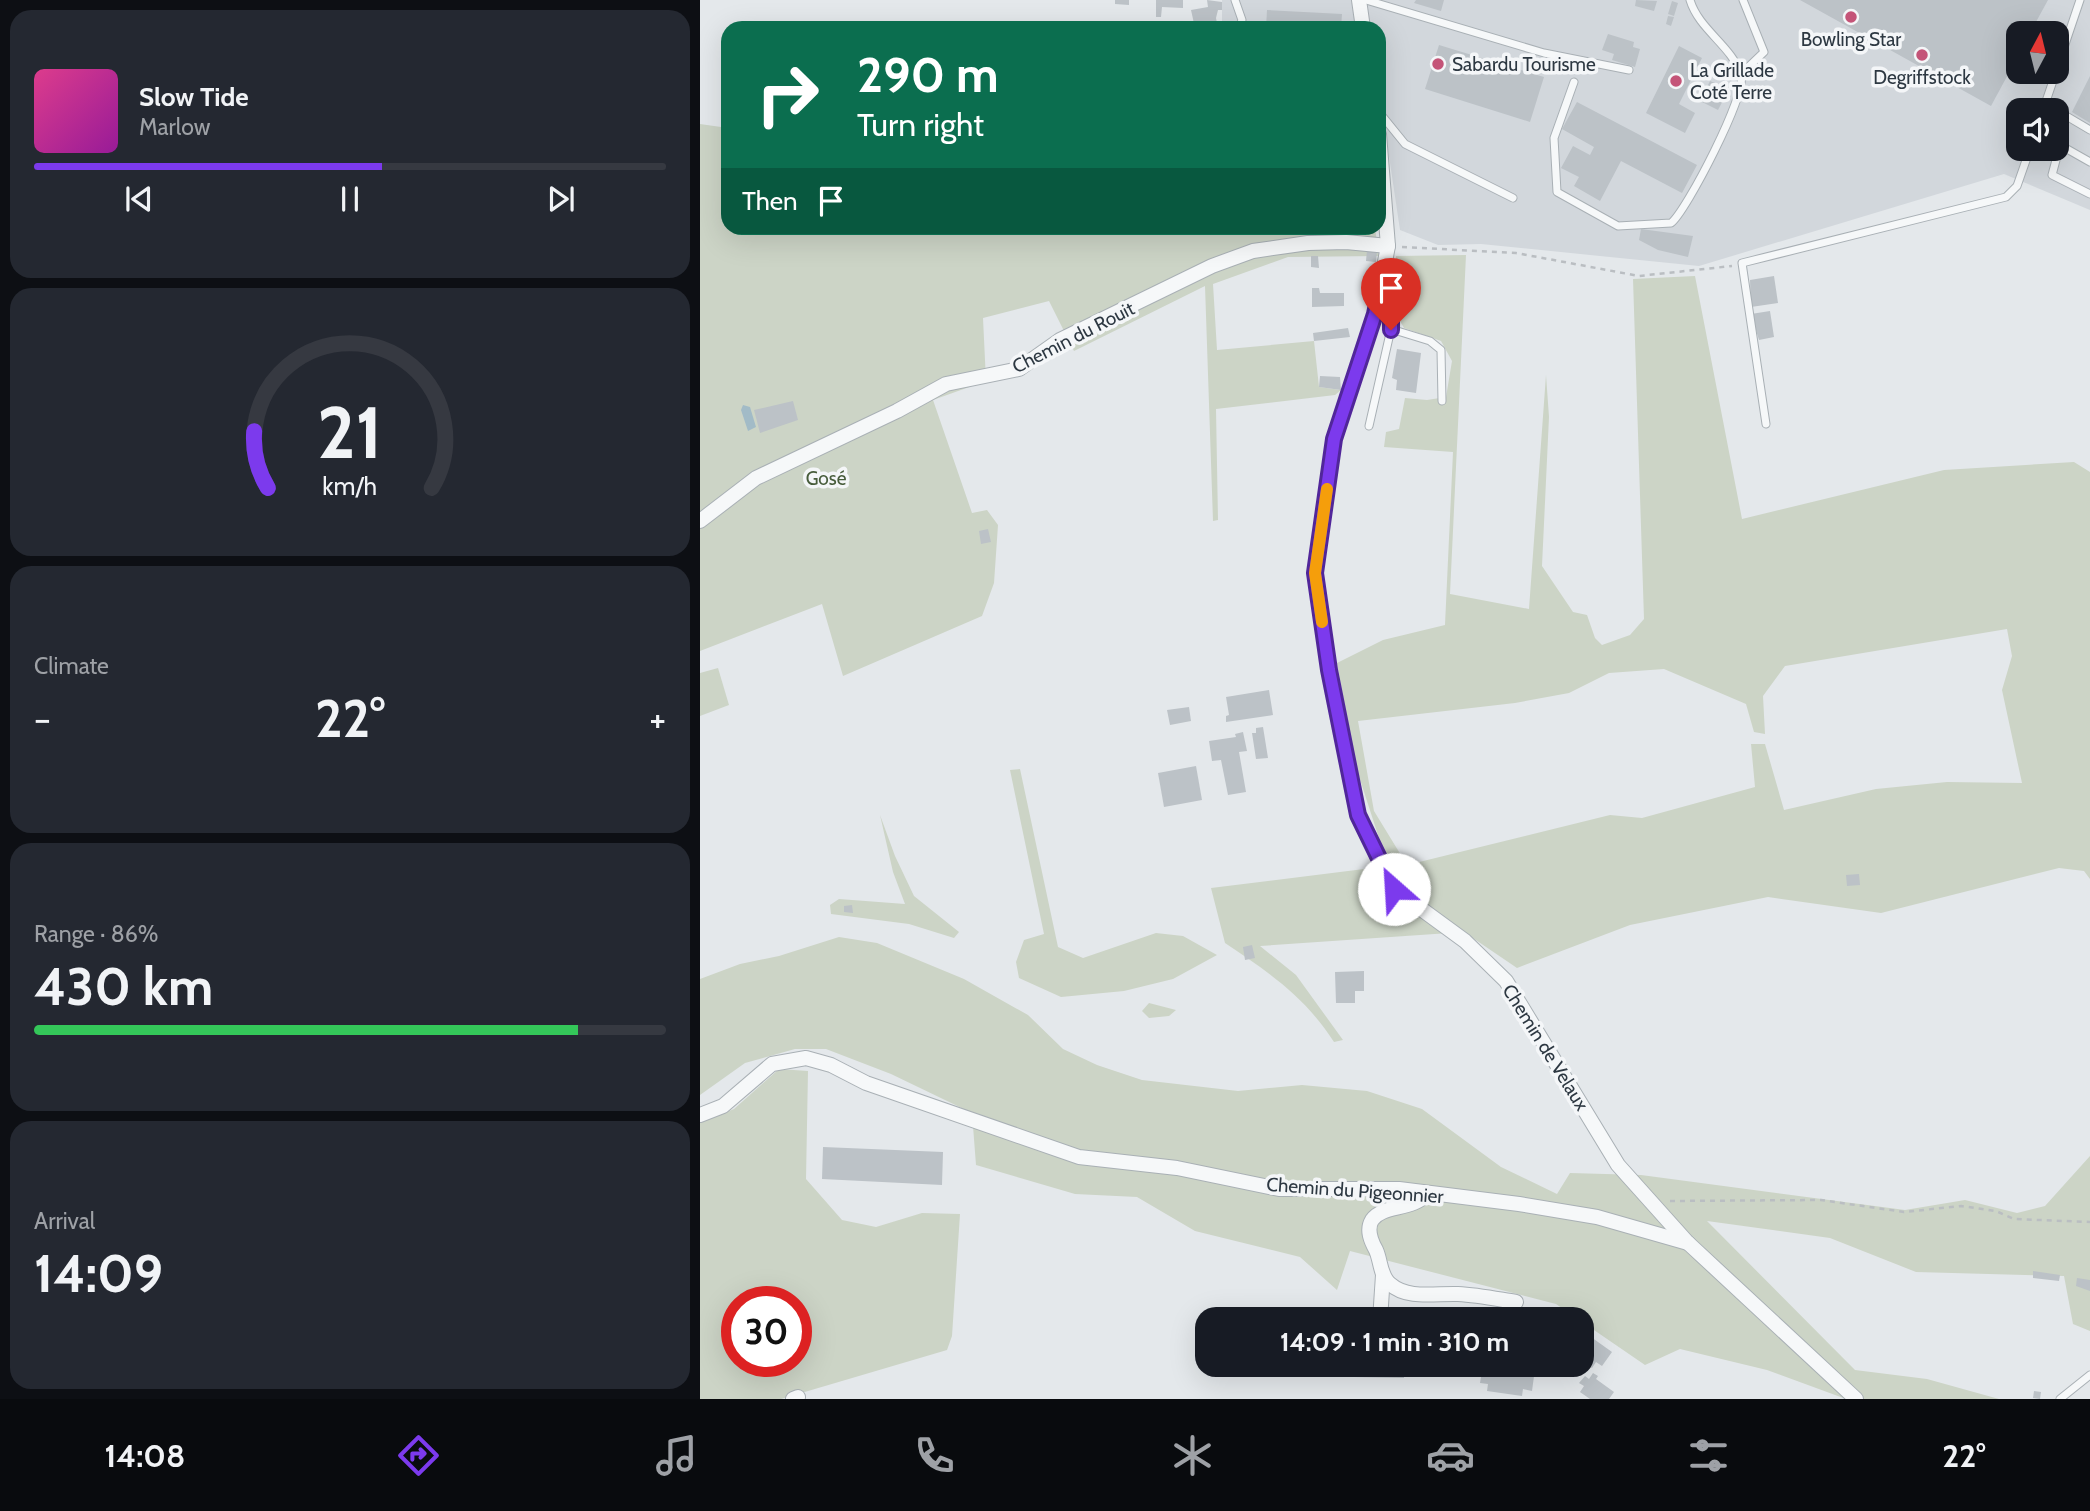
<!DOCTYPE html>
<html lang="en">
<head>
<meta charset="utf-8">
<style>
  :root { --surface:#171b24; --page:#242831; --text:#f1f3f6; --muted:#9ea1a6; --line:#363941; --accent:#7c3aed }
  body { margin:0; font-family:Cabin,sans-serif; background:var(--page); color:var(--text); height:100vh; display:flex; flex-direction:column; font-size:26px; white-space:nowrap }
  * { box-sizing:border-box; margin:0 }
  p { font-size:23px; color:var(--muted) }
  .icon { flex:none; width:38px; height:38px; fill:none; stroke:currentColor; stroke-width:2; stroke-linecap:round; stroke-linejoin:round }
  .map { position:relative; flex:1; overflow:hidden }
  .side { display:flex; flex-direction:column; gap:10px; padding:10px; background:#0d0f14; width:700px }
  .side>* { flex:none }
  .banner { position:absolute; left:21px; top:21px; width:665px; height:214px; border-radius:21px; box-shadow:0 7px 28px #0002; background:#0b6e4f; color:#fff; overflow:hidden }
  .needle { width:46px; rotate:7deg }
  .fabs { position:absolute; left:1306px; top:21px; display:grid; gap:14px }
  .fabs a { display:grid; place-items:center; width:63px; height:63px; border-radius:14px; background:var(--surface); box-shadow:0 7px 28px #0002; font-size:35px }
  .speed { position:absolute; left:21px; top:1286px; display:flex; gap:14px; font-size:35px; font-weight:700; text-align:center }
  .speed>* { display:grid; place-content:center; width:91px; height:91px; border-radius:50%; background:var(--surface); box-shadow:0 7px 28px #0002; line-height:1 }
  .speed .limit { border:10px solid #d22; background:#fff; color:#111 }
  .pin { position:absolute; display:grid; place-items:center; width:60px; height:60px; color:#fff; margin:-72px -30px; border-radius:50% 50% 50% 0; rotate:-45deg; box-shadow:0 0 7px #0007 }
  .pin .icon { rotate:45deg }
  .me { position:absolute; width:77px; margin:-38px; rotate:334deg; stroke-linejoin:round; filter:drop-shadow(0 0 5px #0008) }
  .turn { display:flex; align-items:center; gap:24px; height:147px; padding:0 21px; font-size:32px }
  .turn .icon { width:91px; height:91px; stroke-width:2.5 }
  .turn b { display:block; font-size:49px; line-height:60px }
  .then { display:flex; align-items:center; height:66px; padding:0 21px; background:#0003; gap:14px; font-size:26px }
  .big { font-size:52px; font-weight:700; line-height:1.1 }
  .side .card { flex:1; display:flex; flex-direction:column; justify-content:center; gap:10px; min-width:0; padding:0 24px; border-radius:21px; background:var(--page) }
  .side .dial { align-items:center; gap:0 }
  .dial svg { height:182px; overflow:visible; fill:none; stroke:var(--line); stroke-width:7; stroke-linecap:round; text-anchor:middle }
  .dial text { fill:var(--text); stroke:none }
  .song { display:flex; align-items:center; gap:21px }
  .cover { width:84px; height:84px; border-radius:10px; background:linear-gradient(135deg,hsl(330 70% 55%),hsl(300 70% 35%)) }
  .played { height:7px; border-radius:4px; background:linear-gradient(90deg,var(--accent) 55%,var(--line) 55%) }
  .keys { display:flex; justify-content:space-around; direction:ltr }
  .heat { display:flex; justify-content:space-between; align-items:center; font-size:38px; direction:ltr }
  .charge { height:10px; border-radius:5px; background:linear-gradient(90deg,#34c759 86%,var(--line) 0) }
  .trip { position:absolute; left:495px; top:1307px; width:399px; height:70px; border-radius:21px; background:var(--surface); box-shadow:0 7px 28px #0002; font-weight:700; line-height:70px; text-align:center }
  .dock { display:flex; height:112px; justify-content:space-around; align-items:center; background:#090b0e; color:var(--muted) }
  .dock .icon { width:49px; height:49px }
  .dock .selected { color:var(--accent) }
  .dock b { font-size:32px; color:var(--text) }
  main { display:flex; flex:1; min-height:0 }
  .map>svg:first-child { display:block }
  .built { fill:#d2d7dc; fill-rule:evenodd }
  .green { fill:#ccd4c6; fill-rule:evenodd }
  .water { fill:#a2bbc7 }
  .building { fill:#bcc2c7 }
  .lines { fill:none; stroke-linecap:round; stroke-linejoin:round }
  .service-casing { stroke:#a9b0b5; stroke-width:9 }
  .minor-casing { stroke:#a9b0b5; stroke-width:16 }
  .path { stroke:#babec2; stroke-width:2.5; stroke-dasharray:5 5; stroke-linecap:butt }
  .service { stroke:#f6f8f9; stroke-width:7 }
  .minor { stroke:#f6f8f9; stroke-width:14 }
  .route-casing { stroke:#51269a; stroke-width:18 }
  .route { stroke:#7c3aed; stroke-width:12 }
  .slow { stroke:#f59e0b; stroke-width:12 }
  .poi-dot { fill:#c45478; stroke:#f4f6f8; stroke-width:2.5 }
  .labels { text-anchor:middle; stroke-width:7; stroke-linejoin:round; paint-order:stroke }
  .poi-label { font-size:19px; fill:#2d3842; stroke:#f4f6f8 }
  .street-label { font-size:19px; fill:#2d3842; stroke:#f4f6f8 }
  .park-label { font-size:19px; fill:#475c3b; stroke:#f4f6f8 }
</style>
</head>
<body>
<main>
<section class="side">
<div class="card">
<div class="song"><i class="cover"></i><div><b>Slow Tide</b><p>Marlow</p></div></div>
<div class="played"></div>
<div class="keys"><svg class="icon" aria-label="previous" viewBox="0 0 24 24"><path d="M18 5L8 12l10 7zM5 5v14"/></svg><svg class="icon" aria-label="pause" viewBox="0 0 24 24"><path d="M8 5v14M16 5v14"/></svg><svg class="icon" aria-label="next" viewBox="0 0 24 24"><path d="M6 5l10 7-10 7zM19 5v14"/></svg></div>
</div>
<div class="card dial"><svg viewBox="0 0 100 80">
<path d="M14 69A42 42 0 1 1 86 69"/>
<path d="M14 69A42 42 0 0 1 8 44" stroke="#7c3aed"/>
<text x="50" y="56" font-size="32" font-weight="700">21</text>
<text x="50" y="72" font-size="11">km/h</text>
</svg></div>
<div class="card"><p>Climate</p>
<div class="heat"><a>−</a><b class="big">22°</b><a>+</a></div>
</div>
<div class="card"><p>Range · 86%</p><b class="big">430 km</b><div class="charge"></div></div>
<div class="card"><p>Arrival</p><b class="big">14:09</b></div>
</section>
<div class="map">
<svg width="1390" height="1399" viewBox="0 0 1390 1399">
  <rect width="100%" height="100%" fill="#e4e8eb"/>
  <path class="built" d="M 522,0 L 1390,0 L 1390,210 L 1304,174 L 999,266 L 781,244 L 738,245 L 700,230 L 679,89 L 679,28 L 522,28 ZM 1318,33 L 1356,33 L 1356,72 L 1318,72 ZM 1318,110 L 1356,110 L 1356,149 L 1318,149 Z"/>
  <g class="green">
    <polygon points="0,124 28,128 28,228 675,228 679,256 588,257 513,284 517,350 614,341 619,387 641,390 635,395 516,409 518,520 513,521 505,286 374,351 349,301 283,318 286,381 233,400 272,513 287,510 298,525 294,583 282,616 143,676 122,604 0,651"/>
    <path d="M 766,255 L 750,594 L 829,609 L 846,375 L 849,417 L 842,566 L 873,612 L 887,615 L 895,638 L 902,645 L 930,635 L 944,619 L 933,279 L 995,276 L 1042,519 L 1244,470 L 1374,462 L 1390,472 L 1390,879 L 1384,871 L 1359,868 L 1181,913 L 1068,897 L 930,925 L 817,968 L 764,932 L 560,946 L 596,975 L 643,1040 L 634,1042 C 604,996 571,974 525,943 L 511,888 L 688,866 L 656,767 L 637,663 L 683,640 L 745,625 L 753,452 L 684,447 L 686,432 L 699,429 L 705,398 L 727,400 L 746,397 L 752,361 L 741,341 L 704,328 L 695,312 L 696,256 ZM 1307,629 L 1312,656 L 1302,690 L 1322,783 L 1247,782 L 1176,789 L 1084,810 L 1065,744 L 1051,744 L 1055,787 L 942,818 L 910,815 L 707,865 L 674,811 L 658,721 L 815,703 L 869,693 L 909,673 L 964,669 L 1046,704 L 1054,732 L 1065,734 L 1063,696 L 1085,666 Z"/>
    <polygon points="18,668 29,705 0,716 0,673"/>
    <polygon points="320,769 358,947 383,958 456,933 483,936 517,955 473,979 424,991 361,997 319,978 316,962 324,940 344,934 310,770"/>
    <polygon points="180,815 195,856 214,896 259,932 254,938 209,924 131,914 130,905 139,899 205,904 193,872"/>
    <polygon points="139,937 177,943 264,979 328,1015 363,1049 397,1065 442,1080 538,1091 602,1085 667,1091 722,1109 801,1167 857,1194 870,1173 941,1175 1205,1210 1265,1200 1317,1213 1345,1206 1390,1156 1390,1331 1373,1324 1364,1276 1216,1272 1130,1238 1007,1221 1155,1370 1227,1379 1299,1399 1146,1399 1067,1370 980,1349 945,1365 856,1304 650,1251 637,1290 600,1257 495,1231 437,1197 375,1194 276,1165 272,1113 191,1074 126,1049 95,1049 45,1063 0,1095 0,979 40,964 79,956"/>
    <polygon points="449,1003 476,1010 469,1016 449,1018 442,1011"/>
    <path d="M 79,1069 L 108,1071 L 106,1179 L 142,1220 L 176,1227 L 222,1213 L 260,1214 L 252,1336 L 247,1350 L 81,1399 L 0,1399 L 0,1123 L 34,1109 ZM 37,1302 L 96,1302 L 96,1362 L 37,1362 Z"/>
  </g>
  <polygon class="water" points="43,405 50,407 56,427 48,431 41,410"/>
  <g class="building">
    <polygon points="415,0 429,0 429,5 415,4"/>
    <polygon points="456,0 483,0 483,8 462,7 461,17 456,17"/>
    <polygon points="507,0 522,2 522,10 518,10 516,18 518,28 495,28 491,10 508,7"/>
    <polygon points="716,0 744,0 741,11 714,3"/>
    <polygon points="936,0 957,1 954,11 935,6"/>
    <polygon points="1100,0 1348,0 1330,33 1318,33 1318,56 1291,106"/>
    <polygon points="972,1 978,3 974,16 968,14"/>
    <polygon points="567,10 642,14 641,28 566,28"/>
    <polygon points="968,16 974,17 971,26 966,24"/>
    <polygon points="908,34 934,42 933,47 940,49 935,67 912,60 914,54 902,50"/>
    <polygon points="739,45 844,77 830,122 725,89"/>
    <polygon points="979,46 1002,58 979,104 995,113 985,133 946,113"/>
    <polygon points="1390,76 1390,123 1372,112"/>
    <polygon points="1010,81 1029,89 1018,110 1000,101"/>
    <polygon points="877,102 997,165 982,193 921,161 900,201 874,186 879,177 861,168 873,146 890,155 894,147 862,129"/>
    <polygon points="941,229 993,236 988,257 958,250 939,240"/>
    <polygon points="667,250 677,251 676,262 666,261"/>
    <polygon points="611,256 618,256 619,268 611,267"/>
    <polygon points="1074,276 1078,303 1051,307 1050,280"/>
    <polygon points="612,288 619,288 620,293 644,293 644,306 612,307"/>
    <polygon points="1070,311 1074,337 1059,340 1051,314"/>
    <polygon points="648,328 650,337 614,341 613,333"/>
    <polygon points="697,349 721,353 716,393 696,390 697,380 692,378"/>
    <polygon points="620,376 640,377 641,390 619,387"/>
    <polygon points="93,401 98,420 60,433 54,410"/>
    <polygon points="288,529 291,542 281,544 279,531"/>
    <polygon points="569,690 573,715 526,722 526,716 529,715 526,697"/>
    <polygon points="489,707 491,721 470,725 467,710"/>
    <polygon points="563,727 568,758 556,759 552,733 556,733 556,728"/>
    <polygon points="543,732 547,751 539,752 546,792 528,795 521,760 512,761 509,741 536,737 535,734"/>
    <polygon points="496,766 502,800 464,807 458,773"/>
    <polygon points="1159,874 1160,885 1147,886 1146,875"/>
    <polygon points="152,905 153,913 144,912 144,906"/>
    <polygon points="552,945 555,958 545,960 543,947"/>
    <polygon points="664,971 664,991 655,991 655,1003 636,1003 635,972"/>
    <polygon points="123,1147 243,1152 242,1185 122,1179"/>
    <polygon points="1333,1271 1360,1275 1359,1281 1333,1278"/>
    <polygon points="1377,1278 1390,1280 1390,1291 1376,1286"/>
    <polygon points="891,1337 912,1352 902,1366 896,1362 892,1368 886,1364 879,1373 867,1365 882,1365 882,1342 886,1345"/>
    <polygon points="654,1365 704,1365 704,1378 654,1377"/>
    <polygon points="783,1365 802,1365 802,1369 816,1371 816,1366 835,1369 832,1391 823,1389 822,1396 787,1391 788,1384 780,1383"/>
    <polygon points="893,1373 898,1376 896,1379 914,1392 909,1399 890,1399 880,1392 884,1386 879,1383 885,1376 889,1379"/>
    <polygon points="1334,1391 1341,1392 1340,1399 1333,1398"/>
  </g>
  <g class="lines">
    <g class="service-casing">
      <g id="service">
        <polyline points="535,0 542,20 539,28"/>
        <polyline points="666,0 844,53 929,70"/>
        <polyline points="1356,71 1380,0"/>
        <polyline points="1041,74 1064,52 1043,0"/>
        <path d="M 874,82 L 854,138 L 857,192 L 918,226 L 971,223 C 986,212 1048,92 1041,75 C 1032,46 999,30 990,0"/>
        <polyline points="1343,110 1356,72"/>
        <polyline points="679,112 705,144 813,198"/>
        <polyline points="1368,117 1390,130"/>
        <polyline points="1390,162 1360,145 1352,175 1390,194"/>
        <polyline points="681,286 691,297 691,329 730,341 741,350 742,401"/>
        <polyline points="1066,424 1042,263 1306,197 1317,186 1330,149"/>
        <polyline points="669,426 691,329"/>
        <polyline points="1360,1399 1390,1375"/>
      </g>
    </g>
    <g class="minor-casing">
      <g id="minor">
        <polyline points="659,0 663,28"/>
        <polyline points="679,134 688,246 675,314 634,439 615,573 629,670 658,815 694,889 765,941 806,981 918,1165 987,1242 1156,1399"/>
        <polyline points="0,521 56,478 197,411 246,384 319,369 360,340 512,266 553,251 608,243 646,242 688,246"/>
        <polyline points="0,1115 23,1106 72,1064 106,1058 131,1065 166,1083 379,1157 477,1168 579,1189 699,1189 819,1204 897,1217 988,1243"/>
        <path d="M 728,1193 C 713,1211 683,1204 672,1220 C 666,1230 671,1241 676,1250 C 681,1261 680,1276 690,1284 C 708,1300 736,1293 758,1294 C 778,1295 797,1299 816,1302"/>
        <polyline points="680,1320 683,1275"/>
        <polyline points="93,1399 98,1397"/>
      </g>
    </g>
    <g class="path">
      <polyline points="702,247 816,253 939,276 1032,266"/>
      <polyline points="970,1201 1121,1200 1204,1212 1261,1206 1296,1211 1314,1219 1390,1222"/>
    </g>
    <use href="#service" class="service"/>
    <use href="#minor" class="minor"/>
  </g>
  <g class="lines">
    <g class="route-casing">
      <polyline id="route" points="691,330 691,297 681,285 675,314 634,439 615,573 629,670 658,815 694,889"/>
    </g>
    <use href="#route" class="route"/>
    <polyline class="slow" points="622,622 615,573 627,489"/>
  </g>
  <g class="poi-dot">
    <circle cx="1151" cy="17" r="7"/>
    <circle cx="1222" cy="55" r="7"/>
    <circle cx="738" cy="64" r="7"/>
    <circle cx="976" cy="81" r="7"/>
  </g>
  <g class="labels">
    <g class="poi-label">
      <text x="1151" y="46">Bowling Star</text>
      <text x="752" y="71" text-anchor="start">Sabardu Tourisme</text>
      <text x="990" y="77" text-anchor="start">La Grillade<tspan x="990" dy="22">Coté Terre</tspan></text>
      <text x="1222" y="84">Degriffstock</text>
    </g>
    <g class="street-label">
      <text transform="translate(373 337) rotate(-27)" y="7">Chemin du Rouit</text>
      <text transform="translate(846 1047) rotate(58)" y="7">Chemin de Velaux</text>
      <text transform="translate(655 1190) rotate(4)" y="7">Chemin du Pigeonnier</text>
    </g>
    <g class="park-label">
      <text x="126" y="485">Gosé</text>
    </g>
  </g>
</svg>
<div class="fabs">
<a><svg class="needle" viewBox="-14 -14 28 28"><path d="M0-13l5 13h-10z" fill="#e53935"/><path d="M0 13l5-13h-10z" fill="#9ea1a6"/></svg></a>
<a><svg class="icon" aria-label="sound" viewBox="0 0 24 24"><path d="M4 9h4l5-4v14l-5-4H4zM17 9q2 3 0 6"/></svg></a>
</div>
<div class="speed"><div class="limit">30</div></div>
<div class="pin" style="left:691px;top:330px;background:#d93025"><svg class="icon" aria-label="arrive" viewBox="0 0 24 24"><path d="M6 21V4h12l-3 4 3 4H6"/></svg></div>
<svg class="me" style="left:694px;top:889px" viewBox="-20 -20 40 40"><circle r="19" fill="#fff"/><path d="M0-13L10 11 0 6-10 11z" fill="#7c3aed"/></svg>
<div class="trip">14:09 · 1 min · 310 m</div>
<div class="banner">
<div class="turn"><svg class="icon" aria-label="right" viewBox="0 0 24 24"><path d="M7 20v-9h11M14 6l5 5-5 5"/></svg><div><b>290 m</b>Turn right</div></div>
<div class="then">Then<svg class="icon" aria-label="arrive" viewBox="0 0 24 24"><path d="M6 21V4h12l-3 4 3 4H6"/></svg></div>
</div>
</div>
</main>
<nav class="dock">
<b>14:08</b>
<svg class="icon selected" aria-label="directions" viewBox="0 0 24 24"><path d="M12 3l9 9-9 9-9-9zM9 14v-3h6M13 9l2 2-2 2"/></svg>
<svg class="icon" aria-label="music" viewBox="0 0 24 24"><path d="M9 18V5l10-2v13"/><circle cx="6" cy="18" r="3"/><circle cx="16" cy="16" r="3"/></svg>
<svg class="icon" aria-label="phone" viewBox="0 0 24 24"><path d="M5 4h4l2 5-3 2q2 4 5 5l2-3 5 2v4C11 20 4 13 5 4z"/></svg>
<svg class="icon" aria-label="climate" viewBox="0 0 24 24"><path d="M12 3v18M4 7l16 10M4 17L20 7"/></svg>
<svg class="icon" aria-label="car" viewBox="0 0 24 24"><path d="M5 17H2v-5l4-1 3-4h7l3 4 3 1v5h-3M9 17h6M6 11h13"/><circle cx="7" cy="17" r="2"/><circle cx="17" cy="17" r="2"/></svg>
<svg class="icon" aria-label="filters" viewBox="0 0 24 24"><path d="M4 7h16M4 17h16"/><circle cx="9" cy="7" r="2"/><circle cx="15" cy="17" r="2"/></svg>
<b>22°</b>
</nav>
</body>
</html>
